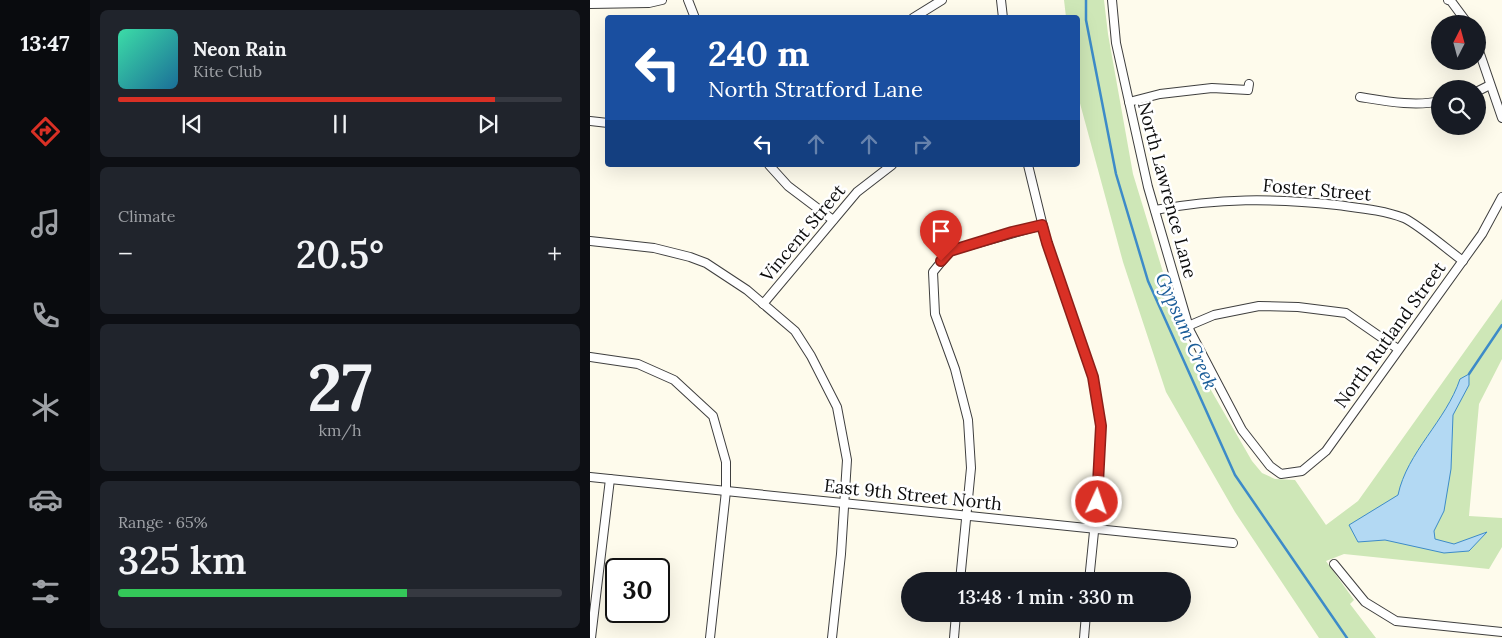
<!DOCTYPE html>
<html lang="en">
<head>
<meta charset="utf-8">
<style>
  :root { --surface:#171b24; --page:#20242c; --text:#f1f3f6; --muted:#9ea1a6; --line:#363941; --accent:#d93025 }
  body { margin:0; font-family:Lora,serif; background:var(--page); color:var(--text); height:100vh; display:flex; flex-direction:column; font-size:19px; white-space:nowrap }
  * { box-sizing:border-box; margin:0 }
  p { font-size:16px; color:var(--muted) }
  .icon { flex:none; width:28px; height:28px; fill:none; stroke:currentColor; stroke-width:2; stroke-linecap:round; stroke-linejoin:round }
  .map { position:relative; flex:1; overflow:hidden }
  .panel { display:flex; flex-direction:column; gap:10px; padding:10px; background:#0d0f14; width:500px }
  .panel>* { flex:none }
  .hud { position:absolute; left:15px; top:15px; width:475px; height:152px; border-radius:5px; box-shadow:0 5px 20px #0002; background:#1a4fa0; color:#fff; overflow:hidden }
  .needle { width:32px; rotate:6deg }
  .tools { position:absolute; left:841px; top:15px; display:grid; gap:10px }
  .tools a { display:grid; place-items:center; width:55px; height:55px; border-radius:50%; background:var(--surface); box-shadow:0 5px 20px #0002; font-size:25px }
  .speed { position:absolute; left:15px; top:558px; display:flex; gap:10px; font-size:25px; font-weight:700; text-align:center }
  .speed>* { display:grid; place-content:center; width:65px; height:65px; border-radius:50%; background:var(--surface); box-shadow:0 5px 20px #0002; line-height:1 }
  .speed .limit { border:2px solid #111; border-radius:8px; background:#fff; color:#111 }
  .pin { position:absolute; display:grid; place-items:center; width:42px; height:42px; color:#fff; margin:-51px -21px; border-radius:50% 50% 50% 0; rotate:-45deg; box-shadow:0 0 5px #0007 }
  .pin .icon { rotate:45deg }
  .me { position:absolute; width:55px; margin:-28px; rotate:3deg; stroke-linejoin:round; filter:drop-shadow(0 0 4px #0008) }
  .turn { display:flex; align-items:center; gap:18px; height:105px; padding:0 20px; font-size:22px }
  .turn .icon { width:65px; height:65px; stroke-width:2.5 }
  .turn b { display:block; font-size:35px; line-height:42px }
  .lanes { display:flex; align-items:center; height:48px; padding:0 20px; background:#0003; justify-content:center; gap:25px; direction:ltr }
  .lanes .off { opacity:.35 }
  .big { font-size:38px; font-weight:600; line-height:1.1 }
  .panel .widget { flex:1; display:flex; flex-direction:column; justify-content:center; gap:8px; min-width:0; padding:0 18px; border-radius:8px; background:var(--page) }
  .panel .dial { align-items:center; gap:0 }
  .dial b { font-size:65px; line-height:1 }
  .song { display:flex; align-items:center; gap:15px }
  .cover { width:60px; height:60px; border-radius:8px; background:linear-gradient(135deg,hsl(160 70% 55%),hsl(200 70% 35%)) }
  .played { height:5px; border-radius:2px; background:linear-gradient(90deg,var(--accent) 85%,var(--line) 85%) }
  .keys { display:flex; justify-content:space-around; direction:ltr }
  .heat { display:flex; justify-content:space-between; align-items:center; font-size:28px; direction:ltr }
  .charge { height:8px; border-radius:4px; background:linear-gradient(90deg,#34c759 65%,var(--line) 0) }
  .trip { position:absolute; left:311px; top:572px; width:290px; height:50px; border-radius:25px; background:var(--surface); box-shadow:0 5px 20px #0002; font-weight:600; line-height:50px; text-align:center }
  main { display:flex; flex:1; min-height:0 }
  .dock { display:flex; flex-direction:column; width:90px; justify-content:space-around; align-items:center; background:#090b0e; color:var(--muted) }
  .dock .icon { width:35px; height:35px }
  .dock .on { color:var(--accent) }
  .dock b { font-size:22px; color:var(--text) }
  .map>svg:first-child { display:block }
  .green { fill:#cee7b7 }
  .water { fill:#b3d9f3; stroke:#3d8bc8 }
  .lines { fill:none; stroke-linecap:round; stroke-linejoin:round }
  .stream { stroke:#3d8bc8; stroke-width:2.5 }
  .street-casing { stroke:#3f3f3f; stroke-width:10 }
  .street { stroke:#fff; stroke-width:8 }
  .route-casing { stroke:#8d1f18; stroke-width:12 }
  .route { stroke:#d93025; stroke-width:9 }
  .labels { text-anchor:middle; stroke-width:5; stroke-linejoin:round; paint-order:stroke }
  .street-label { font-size:18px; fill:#0c0c0c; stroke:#fff }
  .water-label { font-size:19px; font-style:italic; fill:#1b5d99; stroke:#fff }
</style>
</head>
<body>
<main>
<nav class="dock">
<b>13:47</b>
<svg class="icon on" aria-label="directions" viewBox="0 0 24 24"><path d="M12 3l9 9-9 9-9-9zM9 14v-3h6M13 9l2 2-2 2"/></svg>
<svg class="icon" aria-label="music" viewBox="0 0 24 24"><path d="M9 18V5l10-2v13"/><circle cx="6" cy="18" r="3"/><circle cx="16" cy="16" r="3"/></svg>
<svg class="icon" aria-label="phone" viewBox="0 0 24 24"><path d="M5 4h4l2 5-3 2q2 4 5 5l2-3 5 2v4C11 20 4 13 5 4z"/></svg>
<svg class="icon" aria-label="climate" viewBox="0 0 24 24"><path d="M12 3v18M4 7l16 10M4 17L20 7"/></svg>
<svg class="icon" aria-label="car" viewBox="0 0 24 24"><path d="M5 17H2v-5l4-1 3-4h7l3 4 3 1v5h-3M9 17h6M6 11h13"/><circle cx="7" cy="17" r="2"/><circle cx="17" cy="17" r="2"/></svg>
<svg class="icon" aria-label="filters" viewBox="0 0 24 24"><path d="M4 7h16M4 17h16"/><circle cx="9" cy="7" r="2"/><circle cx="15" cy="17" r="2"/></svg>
</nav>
<section class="panel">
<div class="widget">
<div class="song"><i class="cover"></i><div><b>Neon Rain</b><p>Kite Club</p></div></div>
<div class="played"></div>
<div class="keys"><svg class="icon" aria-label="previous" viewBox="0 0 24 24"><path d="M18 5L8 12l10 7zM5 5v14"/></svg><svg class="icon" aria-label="pause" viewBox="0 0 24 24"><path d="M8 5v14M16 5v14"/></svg><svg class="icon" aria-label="next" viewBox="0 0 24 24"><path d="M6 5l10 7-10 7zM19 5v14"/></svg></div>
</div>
<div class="widget"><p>Climate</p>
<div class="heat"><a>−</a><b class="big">20.5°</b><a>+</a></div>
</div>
<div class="widget dial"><b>27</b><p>km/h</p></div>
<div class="widget"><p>Range · 65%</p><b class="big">325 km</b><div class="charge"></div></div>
</section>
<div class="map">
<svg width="912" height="638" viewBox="0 0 912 638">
  <rect width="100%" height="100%" fill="#fefbec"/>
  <polygon class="green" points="474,0 514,0 518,34 543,174 591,331 618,385 662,461 672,473 685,479 705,480 736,525 768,501 912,299 912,359 889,404 879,516 912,518 912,547 899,569 754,554 736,561 764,600 760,604 786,638 729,638 645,512 576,392 533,262 488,96 488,18 476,17"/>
  <path class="water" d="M 879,374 L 879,385 L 863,415 L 861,469 L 854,511 L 844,531 L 845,539 L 864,544 L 897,532 L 879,551 L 854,553 L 795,540 L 768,542 L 759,525 L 808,495 C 817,452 856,421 870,379 Z"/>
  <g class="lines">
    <g class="stream">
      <polyline points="496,0 496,20 526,174 558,281 645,475 757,638"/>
      <polyline points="879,374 912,325"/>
    </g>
    <g class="street-casing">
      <g id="street">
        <polyline points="98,0 105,18"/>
        <polyline points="411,0 413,18"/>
        <polyline points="522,0 526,43 558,187 600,331 652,430 680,466 691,474 712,471 736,451 892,234 912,197"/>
        <polyline points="858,0 861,1 878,24"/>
        <polyline points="0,4 59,3 72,0"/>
        <polyline points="323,18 352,0"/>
        <polyline points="888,48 912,118"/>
        <polyline points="888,91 900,85"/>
        <path d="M 770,97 C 795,101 825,107 850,101"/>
        <polyline points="539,102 570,94 622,88 658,90 659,84"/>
        <polyline points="0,121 18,123"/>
        <polyline points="179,165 198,186 243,220"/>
        <polyline points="438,165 457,243 503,377 511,426 507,502 499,581"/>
        <path d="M 565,210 C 629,198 682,198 747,205 C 769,208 793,210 814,218 C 829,225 858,250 873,261"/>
        <polyline points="0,241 64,248 100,257 116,263 157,290 205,331 221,356 247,407 257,460 251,554 242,638"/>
        <polyline points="173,304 267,192 302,165"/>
        <polyline points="598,326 624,315 669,306 708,307 756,313 808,349"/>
        <polyline points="0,357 48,364 84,380 123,416 136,462 136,491 120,638"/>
        <polyline points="0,477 643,543"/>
        <polyline points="744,564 775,602 806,621 912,632"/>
        <polyline points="370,581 381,468 378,420 365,369 345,314 343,272 360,251 452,225"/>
        <polyline points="1,638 20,479"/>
        <polyline points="364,638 366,614"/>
        <polyline points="494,638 496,614"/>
      </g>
    </g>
    <use href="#street" class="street"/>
  </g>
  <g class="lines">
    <g class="route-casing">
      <polyline id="route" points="351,261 360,251 422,232 452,225 457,243 503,377 511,426 507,502"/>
    </g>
    <use href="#route" class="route"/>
  </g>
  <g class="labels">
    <g class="street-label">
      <text transform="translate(577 190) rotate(75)" y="6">North Lawrence Lane</text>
      <text transform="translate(727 190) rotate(5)" y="6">Foster Street</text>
      <text transform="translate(213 233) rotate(-50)" y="6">Vincent Street</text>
      <text transform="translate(800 335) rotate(-54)" y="6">North Rutland Street</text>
      <text transform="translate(323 495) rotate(6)" y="6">East 9th Street North</text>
    </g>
    <g class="water-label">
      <text transform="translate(597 331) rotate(66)" y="7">Gypsum Creek</text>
    </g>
  </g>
</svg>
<div class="tools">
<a><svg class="needle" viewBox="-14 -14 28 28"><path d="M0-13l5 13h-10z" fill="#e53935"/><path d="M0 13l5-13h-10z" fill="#9ea1a6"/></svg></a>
<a><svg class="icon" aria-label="search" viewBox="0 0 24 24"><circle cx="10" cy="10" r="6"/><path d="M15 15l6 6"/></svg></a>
</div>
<div class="speed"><div class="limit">30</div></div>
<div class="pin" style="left:351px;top:261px;background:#d93025"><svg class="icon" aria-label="arrive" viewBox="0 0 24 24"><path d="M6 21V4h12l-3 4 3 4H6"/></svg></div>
<svg class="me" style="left:507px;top:502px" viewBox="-20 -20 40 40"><circle r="17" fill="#d93025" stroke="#fff" stroke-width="3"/><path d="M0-11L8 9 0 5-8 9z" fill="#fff"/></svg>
<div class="trip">13:48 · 1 min · 330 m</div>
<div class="hud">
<div class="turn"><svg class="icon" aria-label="left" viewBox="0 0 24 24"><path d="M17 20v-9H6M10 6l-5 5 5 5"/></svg><div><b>240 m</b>North Stratford Lane</div></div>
<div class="lanes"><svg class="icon" aria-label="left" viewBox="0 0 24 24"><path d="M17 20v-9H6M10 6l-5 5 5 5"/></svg><svg class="icon off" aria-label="ahead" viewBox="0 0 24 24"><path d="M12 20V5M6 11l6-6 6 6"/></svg><svg class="icon off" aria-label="ahead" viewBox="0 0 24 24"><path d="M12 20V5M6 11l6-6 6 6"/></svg><svg class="icon off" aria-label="right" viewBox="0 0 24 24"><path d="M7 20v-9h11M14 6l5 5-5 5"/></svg></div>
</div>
</div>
</main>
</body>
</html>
